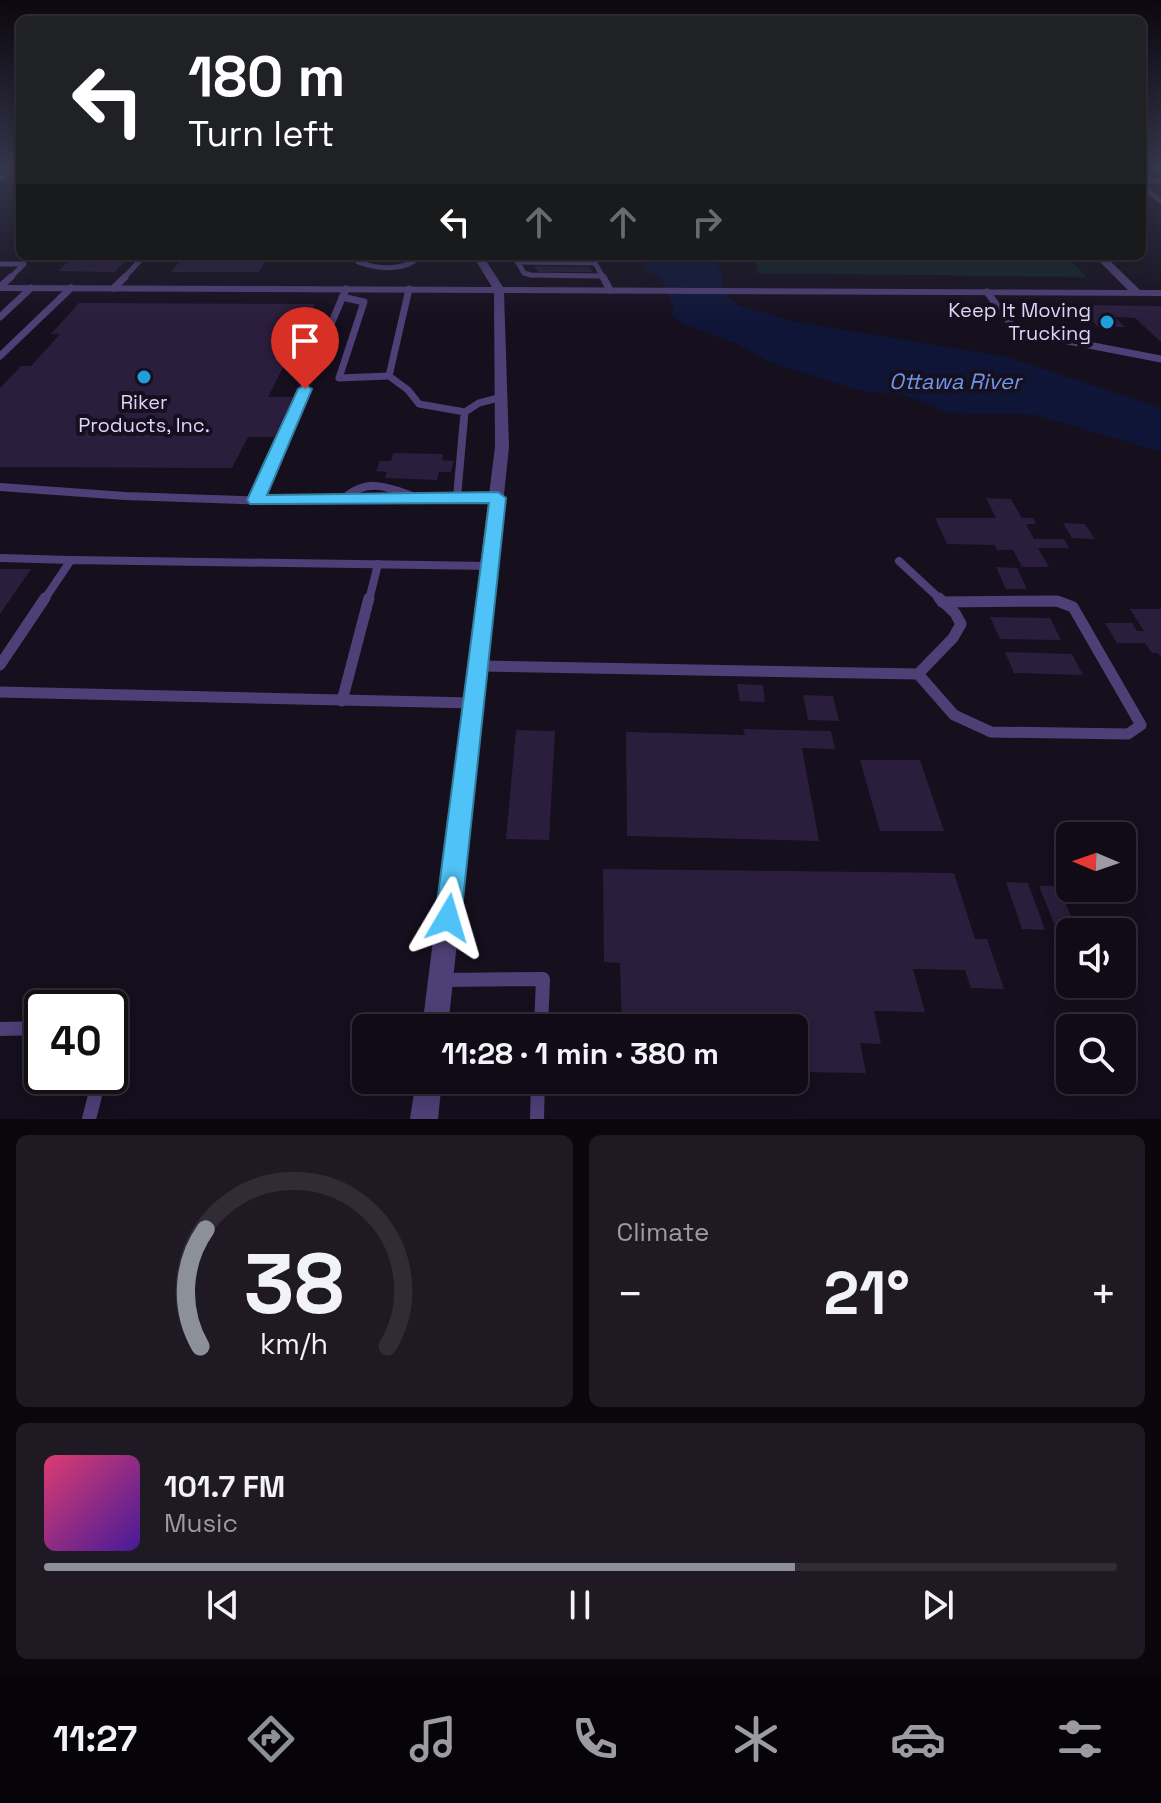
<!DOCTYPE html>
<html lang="en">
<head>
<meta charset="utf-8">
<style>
  :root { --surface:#100b16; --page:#1e1923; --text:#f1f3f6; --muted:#9c9ba1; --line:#302b35; --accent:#8c9099 }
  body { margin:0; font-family:"Space Grotesk",sans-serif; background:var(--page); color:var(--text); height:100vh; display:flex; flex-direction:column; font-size:30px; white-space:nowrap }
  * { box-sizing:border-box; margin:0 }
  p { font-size:26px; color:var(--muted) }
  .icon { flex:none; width:44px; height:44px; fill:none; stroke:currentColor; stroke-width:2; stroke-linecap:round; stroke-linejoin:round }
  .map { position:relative; height:1119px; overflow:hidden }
  .drawer { display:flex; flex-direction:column; gap:16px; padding:16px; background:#09060c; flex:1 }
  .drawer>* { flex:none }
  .banner { position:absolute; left:16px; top:16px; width:1130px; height:244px; border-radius:12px; box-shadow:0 4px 20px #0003,0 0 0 2px var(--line); background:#202124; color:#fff; overflow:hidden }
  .needle { width:52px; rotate:272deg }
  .controls { position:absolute; left:1056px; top:822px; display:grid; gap:16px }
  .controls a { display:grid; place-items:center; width:80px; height:80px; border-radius:12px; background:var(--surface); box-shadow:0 4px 20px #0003,0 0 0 2px var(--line); font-size:40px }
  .speed { position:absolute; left:24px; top:990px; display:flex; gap:16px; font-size:40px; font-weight:700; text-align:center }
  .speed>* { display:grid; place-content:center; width:104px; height:104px; border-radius:50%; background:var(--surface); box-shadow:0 4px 20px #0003,0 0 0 2px var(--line); line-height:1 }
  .speed .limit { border:4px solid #111; border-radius:12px; background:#fff; color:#111 }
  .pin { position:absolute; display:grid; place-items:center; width:68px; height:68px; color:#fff; margin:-82px -34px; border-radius:50% 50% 50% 0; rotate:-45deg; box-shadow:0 0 8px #0007 }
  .pin .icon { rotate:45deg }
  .me { position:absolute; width:88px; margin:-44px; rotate:7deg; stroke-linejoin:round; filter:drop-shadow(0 0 6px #0008) }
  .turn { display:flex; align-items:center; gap:28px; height:168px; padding:0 40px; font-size:36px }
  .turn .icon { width:104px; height:104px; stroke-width:2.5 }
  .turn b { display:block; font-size:56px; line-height:68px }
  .lanes { display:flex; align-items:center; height:76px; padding:0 40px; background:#0003; justify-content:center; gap:40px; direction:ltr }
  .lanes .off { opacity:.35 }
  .big { font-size:60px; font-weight:700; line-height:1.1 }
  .drawer .card { flex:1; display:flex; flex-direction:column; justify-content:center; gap:12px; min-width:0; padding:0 28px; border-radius:12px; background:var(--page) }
  .drawer .dial { align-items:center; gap:0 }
  .dial svg { height:208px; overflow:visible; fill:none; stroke:var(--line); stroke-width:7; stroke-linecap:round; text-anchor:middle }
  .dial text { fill:var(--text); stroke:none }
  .song { display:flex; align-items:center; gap:24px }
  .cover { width:96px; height:96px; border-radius:12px; background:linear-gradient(135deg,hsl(340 70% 55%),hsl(260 70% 35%)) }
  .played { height:8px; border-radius:4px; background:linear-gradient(90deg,var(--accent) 70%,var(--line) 70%) }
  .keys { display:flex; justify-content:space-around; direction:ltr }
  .heat { display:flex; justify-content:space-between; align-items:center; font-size:44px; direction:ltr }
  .drawer .tiles { flex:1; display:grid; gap:16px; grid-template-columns:1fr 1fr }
  .card:last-child { grid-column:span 2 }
  .trip { position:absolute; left:352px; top:1014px; width:456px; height:80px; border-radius:12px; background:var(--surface); box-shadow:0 4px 20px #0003,0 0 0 2px var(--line); font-weight:700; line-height:80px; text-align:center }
  .tab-bar { display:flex; height:128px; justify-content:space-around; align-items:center; background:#060409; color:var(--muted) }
  .tab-bar .icon { width:56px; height:56px }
  .tab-bar .current { color:var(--accent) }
  .tab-bar b { font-size:36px; color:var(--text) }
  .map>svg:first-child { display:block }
  .green { fill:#132427 }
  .water { fill:#0f1537 }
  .building { fill:#2b1e3d }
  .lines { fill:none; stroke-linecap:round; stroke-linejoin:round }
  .service-far4 { stroke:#4e4077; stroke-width:5 }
  .service-far3 { stroke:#4e4077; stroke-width:7 }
  .service-far2 { stroke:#4e4077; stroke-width:8 }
  .service-far1 { stroke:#4e4077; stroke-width:11 }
  .service { stroke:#4e4077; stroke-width:14 }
  .tertiary { fill:#4e4077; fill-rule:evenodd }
  .rail { stroke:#1e9fda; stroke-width:3; stroke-dasharray:7 6; stroke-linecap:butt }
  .route { fill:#4fc3f7; stroke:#337fa1; stroke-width:2 }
  .poi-dot { fill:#1e9fda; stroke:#150f1e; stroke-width:3 }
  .labels { text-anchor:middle; stroke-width:8; stroke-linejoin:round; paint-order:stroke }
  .far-poi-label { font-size:20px; fill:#dfd3f9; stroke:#150f1e; text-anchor:end }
  .far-water-label { font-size:22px; font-style:italic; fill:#6e97eb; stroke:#150f1e }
</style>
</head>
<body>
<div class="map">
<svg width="1161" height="1119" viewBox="0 0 1161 1119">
  <rect width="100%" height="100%" fill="#150f1e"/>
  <polygon class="green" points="754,256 1067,256 1086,277 758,273"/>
  <polygon class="water" points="639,256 713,256 721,272 725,294 739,306 791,321 1007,357 1161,408 1161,452 1036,415 949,413 901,394 865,392 769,362 741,346 682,323 672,315 673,306 662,278 646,271"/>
  <g class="building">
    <polygon points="74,256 129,256 115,272 58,271"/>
    <polygon points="170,256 269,256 259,272 171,272 180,261 165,261"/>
    <polygon points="534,266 588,267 593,272 538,272"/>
    <polygon points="79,303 315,304 268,397 293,397 274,437 248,437 232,468 0,467 0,388 21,366 31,366 60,334 51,334"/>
    <polygon points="1068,305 1161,306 1161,342 1135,318 1115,317 1125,327 1098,327 1087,315 1077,315"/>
    <polygon points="393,453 443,454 442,460 454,461 451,472 439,472 437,480 385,478 387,472 376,471 380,461 391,461"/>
    <polygon points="986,498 1011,499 1022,518 1033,518 1036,524 1026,524 1034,539 1064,539 1069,548 1038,548 1049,567 1022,567 1013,550 997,550 995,545 947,544 935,518 996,518"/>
    <polygon points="1063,523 1085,524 1095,539 1072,538"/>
    <polygon points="996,567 1017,568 1027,589 1006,589"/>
    <polygon points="0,569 31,569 0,614"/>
    <polygon points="1130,609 1161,609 1161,657 1158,653 1152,653 1145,643 1117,643 1105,623 1132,623 1137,631 1144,631"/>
    <polygon points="990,617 1050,618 1061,640 1000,639"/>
    <polygon points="1005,652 1072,654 1083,675 1014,673"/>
    <polygon points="737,684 763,685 765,702 740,701"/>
    <polygon points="803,695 833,696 839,721 808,720"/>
    <polygon points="743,729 831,731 835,749 802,748 819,841 627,836 626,732 745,735"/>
    <polygon points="516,730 555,731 549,840 506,839"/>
    <polygon points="860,760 920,760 944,831 880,831"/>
    <polygon points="603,869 954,873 975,939 987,939 1004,989 971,988 965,970 913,969 925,1012 874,1011 881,1044 860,1043 866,1073 794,1072 794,1028 622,1028 620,963 604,962"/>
    <polygon points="1006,882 1028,883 1045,930 1022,929"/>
    <polygon points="1039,886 1058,886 1078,932 1070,932 1070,948 1064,948"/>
  </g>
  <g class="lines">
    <g class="service-far4">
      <polyline points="1142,181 1161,181"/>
      <polyline points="1142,186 1161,201"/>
      <path d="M 358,256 L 358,262 C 377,269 405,272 420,256"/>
      <polyline points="514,256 524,273 531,275 602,276"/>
      <polyline points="591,256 604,279"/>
      <polyline points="518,262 595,263"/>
      <polyline points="0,264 24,264 9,279"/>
      <polyline points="123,279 144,256"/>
    </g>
    <g class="service-far3">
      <polyline points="603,277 610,290"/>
      <polyline points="0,287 11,277"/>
      <polyline points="114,288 125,277"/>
      <polyline points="409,289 389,376 408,390 419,404 465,412"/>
      <polyline points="987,292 1016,331 1161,359"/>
      <polyline points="342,297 364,302 339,378 389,376"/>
      <polyline points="0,317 31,288"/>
      <polyline points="0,356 71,288"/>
      <polyline points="290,420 346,289"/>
      <polyline points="464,420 465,412 479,403 502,397"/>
    </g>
    <g class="service-far2">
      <polyline points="0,487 125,496 269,501 498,498"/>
      <polyline points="457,497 464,418"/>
      <polyline points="256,500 291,418"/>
      <path d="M 342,500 C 365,479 383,485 410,495"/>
      <polyline points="0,558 71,560"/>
      <polyline points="899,561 941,600"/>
      <polyline points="44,600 71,560 490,566"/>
      <polyline points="369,600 378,564"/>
    </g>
    <g class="service-far1">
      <polyline points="0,665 45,598"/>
      <polyline points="478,666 918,674 953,638 961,624 955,613 939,598"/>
      <polyline points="918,674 954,715 991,732 1128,734 1141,725 1073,607 1057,601 942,602"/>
      <polyline points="0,692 473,703"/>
      <polyline points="342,701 369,598"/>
    </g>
    <g class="service">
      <polyline points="443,980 543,979 541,1028"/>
      <polyline points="0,1029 42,1028"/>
      <polyline points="89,1119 100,1076"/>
      <polyline points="537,1119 538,1080"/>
    </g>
    <g class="tertiary">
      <polygon points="473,256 483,256 503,287 1128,290 1094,256 1105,256 1140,290 1161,290 1161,296 504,293 509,447 448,1028 422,1028 495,447 494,293 0,291 0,285 492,287"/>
      <polygon points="416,1080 442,1080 438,1119 410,1119"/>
    </g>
    <polyline class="rail" points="0,179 17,167"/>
  </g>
  <linearGradient id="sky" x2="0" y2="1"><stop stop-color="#0c0810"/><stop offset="0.52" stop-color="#35374c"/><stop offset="1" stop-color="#35374c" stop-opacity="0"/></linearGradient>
  <rect width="1161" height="323" fill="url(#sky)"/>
  <polygon class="route" points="305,385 312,389 267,495 498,492 506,498 461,918 458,928 448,932 439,928 435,918 489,503 250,504 247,500 298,389"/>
  <g class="poi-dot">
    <circle cx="1107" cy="322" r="8"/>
    <circle cx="144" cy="377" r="8"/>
  </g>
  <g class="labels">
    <g class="far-poi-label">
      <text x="1091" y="317">Keep It Moving<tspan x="1091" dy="23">Trucking</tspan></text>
      <text x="144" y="409" text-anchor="middle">Riker<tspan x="144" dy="23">Products, Inc.</tspan></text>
    </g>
    <g class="far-water-label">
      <text x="955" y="389">Ottawa River</text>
    </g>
  </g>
</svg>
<div class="controls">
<a><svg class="needle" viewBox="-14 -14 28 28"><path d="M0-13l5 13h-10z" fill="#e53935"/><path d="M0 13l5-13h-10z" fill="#9c9ba1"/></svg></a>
<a><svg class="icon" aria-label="sound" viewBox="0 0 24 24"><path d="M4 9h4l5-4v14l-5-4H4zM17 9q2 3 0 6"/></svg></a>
<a><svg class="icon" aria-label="search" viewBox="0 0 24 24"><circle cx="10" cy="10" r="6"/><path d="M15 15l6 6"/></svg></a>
</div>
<div class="speed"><div class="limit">40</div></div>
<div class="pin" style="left:305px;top:389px;background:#d93025"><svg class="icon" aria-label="arrive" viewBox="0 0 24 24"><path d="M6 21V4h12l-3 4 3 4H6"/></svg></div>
<svg class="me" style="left:448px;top:918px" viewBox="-20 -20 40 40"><path d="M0-17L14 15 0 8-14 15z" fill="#4fc3f7" stroke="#fff" stroke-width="4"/></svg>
<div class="trip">11:28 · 1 min · 380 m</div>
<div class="banner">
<div class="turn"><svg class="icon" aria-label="left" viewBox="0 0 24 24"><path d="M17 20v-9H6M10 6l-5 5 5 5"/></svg><div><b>180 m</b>Turn left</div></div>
<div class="lanes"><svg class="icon" aria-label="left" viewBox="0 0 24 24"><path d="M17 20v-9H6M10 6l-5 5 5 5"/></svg><svg class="icon off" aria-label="ahead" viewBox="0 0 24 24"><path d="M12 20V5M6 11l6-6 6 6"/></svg><svg class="icon off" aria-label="ahead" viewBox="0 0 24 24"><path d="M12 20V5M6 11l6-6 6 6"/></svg><svg class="icon off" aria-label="right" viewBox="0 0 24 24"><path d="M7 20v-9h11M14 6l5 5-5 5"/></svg></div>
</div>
</div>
<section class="drawer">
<div class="tiles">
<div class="card dial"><svg viewBox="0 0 100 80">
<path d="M14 69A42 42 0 1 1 86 69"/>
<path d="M14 69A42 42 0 0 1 16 24" stroke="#8c9099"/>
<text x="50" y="56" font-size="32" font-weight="700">38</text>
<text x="50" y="72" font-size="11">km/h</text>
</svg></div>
<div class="card"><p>Climate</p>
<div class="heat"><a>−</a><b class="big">21°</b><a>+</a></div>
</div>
<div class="card">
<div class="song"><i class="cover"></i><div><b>101.7 FM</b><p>Music</p></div></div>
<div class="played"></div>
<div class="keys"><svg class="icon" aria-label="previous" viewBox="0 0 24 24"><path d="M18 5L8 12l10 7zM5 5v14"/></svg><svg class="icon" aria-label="pause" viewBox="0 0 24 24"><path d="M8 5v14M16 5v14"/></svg><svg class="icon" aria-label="next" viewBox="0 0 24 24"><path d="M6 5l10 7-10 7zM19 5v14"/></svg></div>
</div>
</div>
</section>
<nav class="tab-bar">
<b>11:27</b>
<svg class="icon current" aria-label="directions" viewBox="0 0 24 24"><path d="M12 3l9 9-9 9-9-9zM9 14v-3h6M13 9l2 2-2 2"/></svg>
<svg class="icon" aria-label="music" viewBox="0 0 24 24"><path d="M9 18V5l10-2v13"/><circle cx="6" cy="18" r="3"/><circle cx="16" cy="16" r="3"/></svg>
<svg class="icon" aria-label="phone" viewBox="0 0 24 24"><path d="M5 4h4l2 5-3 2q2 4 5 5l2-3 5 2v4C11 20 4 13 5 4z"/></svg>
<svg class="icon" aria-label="climate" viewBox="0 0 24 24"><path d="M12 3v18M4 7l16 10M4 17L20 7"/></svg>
<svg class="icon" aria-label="car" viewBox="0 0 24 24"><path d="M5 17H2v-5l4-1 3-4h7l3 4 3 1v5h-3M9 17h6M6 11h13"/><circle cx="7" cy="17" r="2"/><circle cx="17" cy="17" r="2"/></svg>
<svg class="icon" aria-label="filters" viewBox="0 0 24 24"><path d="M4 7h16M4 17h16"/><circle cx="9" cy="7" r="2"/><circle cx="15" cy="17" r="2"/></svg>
</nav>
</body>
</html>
